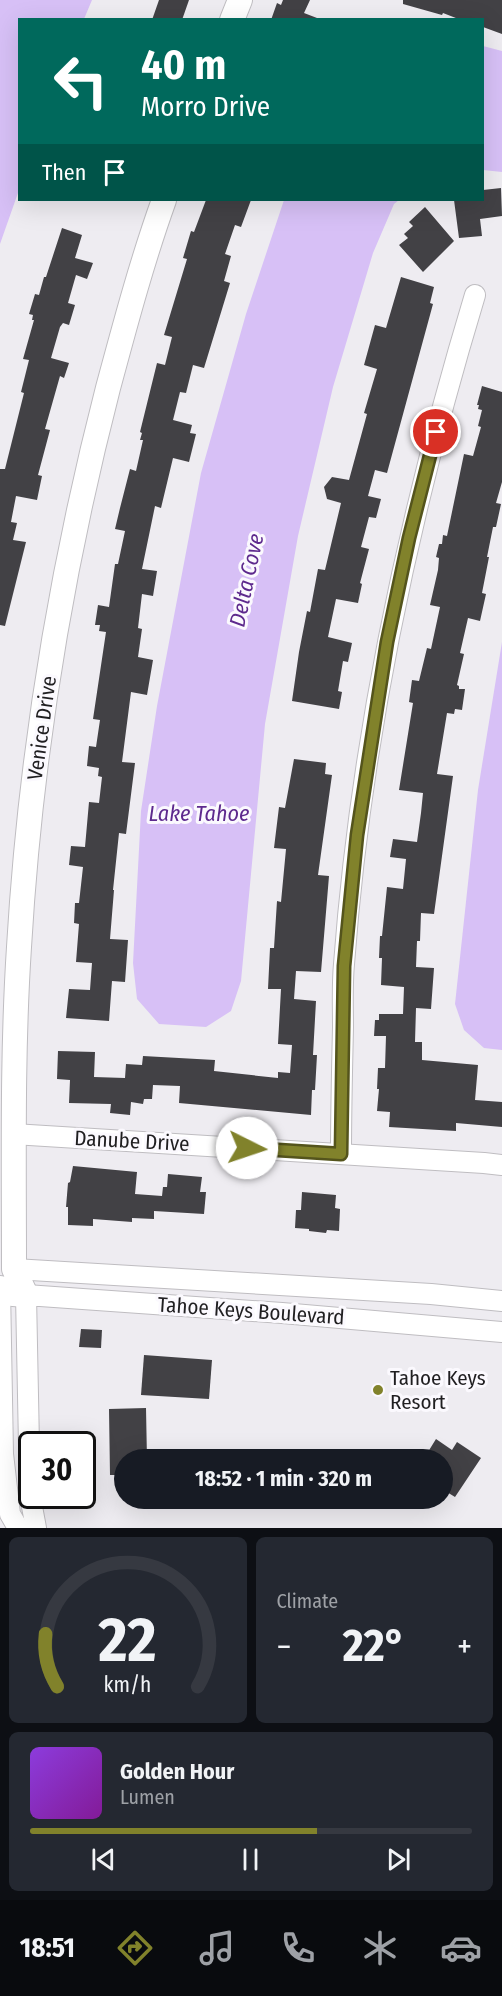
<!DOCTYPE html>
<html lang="en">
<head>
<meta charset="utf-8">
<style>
  :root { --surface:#171b24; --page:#242831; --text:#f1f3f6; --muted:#9ea1a6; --line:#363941; --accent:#81822b }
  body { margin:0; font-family:"Fira Sans Condensed",sans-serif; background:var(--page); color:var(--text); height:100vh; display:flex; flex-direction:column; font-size:22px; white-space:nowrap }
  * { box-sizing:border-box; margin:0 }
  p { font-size:20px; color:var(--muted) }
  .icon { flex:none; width:33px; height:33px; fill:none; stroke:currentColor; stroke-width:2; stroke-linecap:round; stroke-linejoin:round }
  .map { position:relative; height:1528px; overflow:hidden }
  .side { display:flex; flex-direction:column; gap:9px; padding:9px; background:#0d0f14; flex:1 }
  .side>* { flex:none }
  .top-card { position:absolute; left:18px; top:18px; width:466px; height:183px; border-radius:0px; box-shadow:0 6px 24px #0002; background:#00695c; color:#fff; overflow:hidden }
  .speed { position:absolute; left:18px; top:1431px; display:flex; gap:12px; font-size:30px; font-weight:700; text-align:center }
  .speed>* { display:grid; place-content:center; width:78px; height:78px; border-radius:50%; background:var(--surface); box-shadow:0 6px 24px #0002; line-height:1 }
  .speed .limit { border:3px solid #111; border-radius:9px; background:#fff; color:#111 }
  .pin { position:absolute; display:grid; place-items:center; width:51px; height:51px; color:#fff; margin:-26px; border:3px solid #fff; border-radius:50%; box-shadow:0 2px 6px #0007 }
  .me { position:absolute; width:66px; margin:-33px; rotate:94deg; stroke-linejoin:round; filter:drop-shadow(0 0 4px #0008) }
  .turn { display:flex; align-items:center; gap:21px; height:126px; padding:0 24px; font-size:27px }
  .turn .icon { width:78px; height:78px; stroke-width:2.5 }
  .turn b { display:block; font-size:42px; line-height:51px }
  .then { display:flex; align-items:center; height:57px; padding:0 24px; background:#0003; gap:12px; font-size:22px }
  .big { font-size:45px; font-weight:700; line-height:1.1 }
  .side .widget { flex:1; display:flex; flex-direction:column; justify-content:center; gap:9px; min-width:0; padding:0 21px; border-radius:9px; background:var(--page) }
  .side .dial { align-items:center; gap:0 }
  .dial svg { height:156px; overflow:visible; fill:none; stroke:var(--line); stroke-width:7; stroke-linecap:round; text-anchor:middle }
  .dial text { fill:var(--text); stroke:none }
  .song { display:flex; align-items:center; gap:18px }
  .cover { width:72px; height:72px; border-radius:9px; background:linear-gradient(135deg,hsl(270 70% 55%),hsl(290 70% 35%)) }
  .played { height:6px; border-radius:3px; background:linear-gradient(90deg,var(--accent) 65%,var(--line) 65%) }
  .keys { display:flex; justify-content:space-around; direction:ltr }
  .heat { display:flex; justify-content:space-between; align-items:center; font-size:33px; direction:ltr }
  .side .tiles { flex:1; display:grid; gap:9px; grid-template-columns:1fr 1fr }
  .widget:last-child { grid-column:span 2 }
  .trip { position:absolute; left:114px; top:1449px; width:339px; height:60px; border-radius:30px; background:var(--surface); box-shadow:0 6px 24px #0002; font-weight:700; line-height:60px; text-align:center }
  .dock { display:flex; height:96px; justify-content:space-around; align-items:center; background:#090b0e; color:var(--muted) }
  .dock .icon { width:42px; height:42px }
  .dock .active { color:var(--accent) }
  .dock b { font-size:27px; color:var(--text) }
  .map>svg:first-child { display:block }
  .water { fill:#d7c0f6 }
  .building { fill:#424145 }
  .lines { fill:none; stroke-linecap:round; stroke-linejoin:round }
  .minor-casing { stroke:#bfbdc1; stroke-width:22 }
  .tertiary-casing { stroke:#bfbdc1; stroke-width:26 }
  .minor { stroke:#fff; stroke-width:20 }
  .tertiary { stroke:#fff; stroke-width:24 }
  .route-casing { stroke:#54541c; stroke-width:15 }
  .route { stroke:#81822b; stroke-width:10 }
  .poi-dot { fill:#81822b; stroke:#fbf9fe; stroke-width:2 }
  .labels { text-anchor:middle; stroke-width:6; stroke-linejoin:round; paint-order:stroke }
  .street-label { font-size:21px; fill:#201f21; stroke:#fbf9fe }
  .poi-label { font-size:21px; fill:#201f21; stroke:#fbf9fe; text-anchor:start }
  .water-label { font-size:22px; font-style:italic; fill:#5d298d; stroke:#fbf9fe }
</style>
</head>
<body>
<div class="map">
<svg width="502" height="1528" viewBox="0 0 502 1528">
  <rect width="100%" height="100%" fill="#eeecf1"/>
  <g class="water">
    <polygon points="0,0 92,0 84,19 20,20 19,190 0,244"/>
    <polygon points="483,46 502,51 502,172 483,170"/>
    <polygon points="284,200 399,200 394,204 373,253 333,387 298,536 265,724 241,981 231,1011 206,1027 159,1024 137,999 133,963 141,811 157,706 201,473 246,314"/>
    <polygon points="502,642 502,1050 484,1048 464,1030 455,1004 478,790"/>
  </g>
  <g class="building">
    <polygon points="159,0 189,0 182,20 152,20"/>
    <polygon points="283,0 310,0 304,13 317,18 317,20 271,20 277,3 281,5"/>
    <polygon points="403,0 502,0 502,34 483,27 483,20 461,20 443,13 442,15 403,4"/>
    <polygon points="501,188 502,216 480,219 482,236 459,238 454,200 483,200 483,190"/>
    <polygon points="206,200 251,200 241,227 235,225 225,254 231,256 224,281 230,283 204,368 193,365 186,393 180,392 173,420 192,425 190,433 196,434 189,462 173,458 161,508 155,506 142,569 157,571 153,596 142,594 138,628 142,629 138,657 153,660 147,695 131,692 122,762 135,763 126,834 119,833 113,890 114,890 110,939 128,940 125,982 112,981 109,1021 66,1018 69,989 90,990 92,963 76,962 79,924 74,923 75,903 79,903 83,867 69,865 71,846 85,847 89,802 99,803 102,777 98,776 99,768 87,766 89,746 96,747 100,720 93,719 106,632 99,631 100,625 95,625 98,605 109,607 115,564 118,564 125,531 115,529 120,508 130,469 136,471 143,440 140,440 142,433 140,432 157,363 165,365 172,337 164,335 187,259 183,258 191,231 194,232"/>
    <polygon points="425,207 454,241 423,272 399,245 408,238 404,234 413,226 409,222"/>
    <polygon points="62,228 82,235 75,258 93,263 87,279 76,275 68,303 75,305 69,325 63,323 60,327 51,358 69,363 64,378 60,376 45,429 50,430 38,475 42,476 37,500 16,496 11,522 17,523 13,540 26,542 5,626 0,625 0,469 5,469 24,393 21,392 29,360 23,359 34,320 32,320 33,315 29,314 35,294 39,295 44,277 46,277"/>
    <polygon points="401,277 434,287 430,303 433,304 387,473 375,470 368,496 381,499 376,518 369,517 361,547 369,549 360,583 362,584 358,603 336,599 328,637 352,643 348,662 343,661 338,691 342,692 339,709 292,701 299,652 307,611 310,612 318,569 325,570 341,503 327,499 324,487 332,477 349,480 367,414 364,413 377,369 364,365 375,325 386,328"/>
    <polygon points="482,386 502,392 502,482 496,503 501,504 496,527 493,527 487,557 489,557 482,593 486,594 480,621 468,618 460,653 464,654 457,685 459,686 459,689 465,689 462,710 455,709 454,714 447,713 437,774 453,776 434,914 421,913 420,941 417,941 416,967 434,968 431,1009 416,1008 415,1042 422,1042 422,1060 478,1065 475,1100 502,1102 502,1127 456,1123 456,1131 389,1127 390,1112 377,1111 379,1089 377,1089 378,1068 385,1068 386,1036 374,1036 375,1020 379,1020 379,1014 403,1014 404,987 381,985 382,958 379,958 380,936 382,936 387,887 403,889 406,859 390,857 393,839 417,842 421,813 423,793 399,790 413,703 409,702 412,680 419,681 427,648 431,649 440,607 430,605 438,570 439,558 436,557 439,544 442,544 443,535 447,536 464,454 473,456 481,427 478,426 482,410 478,409 479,405 477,405"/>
    <polygon points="294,759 326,763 325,774 332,775 318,875 329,876 321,972 296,971 294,999 316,1001 313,1055 317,1055 315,1090 312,1090 311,1115 179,1103 180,1086 153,1085 152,1099 144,1099 143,1104 131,1102 130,1115 110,1113 111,1104 69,1103 70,1080 57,1079 58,1051 95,1052 94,1077 125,1078 126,1064 142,1065 143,1056 215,1060 214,1071 278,1078 278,1072 290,1073 292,1045 278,1044 281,989 268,989 270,948 274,948 277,901 281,902 286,849 274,848 279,807 285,808"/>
    <polygon points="73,1166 137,1172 135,1194 162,1196 163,1187 167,1187 168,1174 202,1177 200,1192 206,1192 204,1214 154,1211 154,1219 132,1218 132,1222 93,1219 93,1226 68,1225 68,1207 66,1207 68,1183 70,1182"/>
    <polygon points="302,1192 336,1195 335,1208 340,1209 339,1231 327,1230 326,1233 309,1231 309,1229 295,1228 296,1210 301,1210"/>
    <polygon points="81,1329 102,1330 101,1348 79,1347"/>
    <polygon points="144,1355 212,1360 209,1399 141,1395"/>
    <polygon points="146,1408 147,1460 124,1460 124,1475 110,1475 109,1409"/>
    <polygon points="436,1439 452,1450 457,1442 481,1458 455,1497 442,1489 442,1460 423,1460"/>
  </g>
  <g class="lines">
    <g class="minor-casing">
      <g id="minor">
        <polyline points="13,1134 484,1163 502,1165"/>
        <path d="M 341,1154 C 341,1112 342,1069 343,1027 C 343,1006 342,985 344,964 C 361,736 409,513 475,295"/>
        <polyline points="14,1269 431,1294 502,1301"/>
        <polyline points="0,1288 3,1454 10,1514 18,1528"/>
        <polyline points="36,1528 30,1496 26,1295 282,1313 502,1332"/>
      </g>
    </g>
    <g class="tertiary-casing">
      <g id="tertiary">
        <polyline points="232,20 240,0"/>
        <path d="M 0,1288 L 13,1294 L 26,1295 L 14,1269 C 14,1162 12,1054 19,947 C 30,759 61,570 108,388 C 125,325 142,261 164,200"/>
      </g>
    </g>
    <use href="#minor" class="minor"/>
    <use href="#tertiary" class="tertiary"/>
  </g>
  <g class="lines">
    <g class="route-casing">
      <polyline id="route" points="247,1148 341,1154 344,966 357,835 387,642 409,538 436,432"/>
    </g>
    <use href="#route" class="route"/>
  </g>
  <circle class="poi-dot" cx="378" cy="1390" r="6"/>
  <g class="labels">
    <g class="street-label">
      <text transform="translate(42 728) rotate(-82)" y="7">Venice Drive</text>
      <text transform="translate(132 1141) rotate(3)" y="7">Danube Drive</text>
      <text transform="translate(251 1311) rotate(4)" y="7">Tahoe Keys Boulevard</text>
    </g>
    <g class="poi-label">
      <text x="390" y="1385">Tahoe Keys<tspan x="390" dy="24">Resort</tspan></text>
    </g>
    <g class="water-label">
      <text transform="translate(246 580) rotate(-78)" y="8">Delta Cove</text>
      <text x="199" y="821">Lake Tahoe</text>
    </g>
  </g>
</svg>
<div class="speed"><div class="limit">30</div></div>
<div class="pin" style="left:436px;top:432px;background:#d93025"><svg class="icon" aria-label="arrive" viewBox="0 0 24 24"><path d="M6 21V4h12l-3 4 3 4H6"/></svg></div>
<svg class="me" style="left:247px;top:1148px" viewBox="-20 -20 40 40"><circle r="19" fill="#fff"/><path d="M0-13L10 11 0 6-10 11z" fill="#81822b"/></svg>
<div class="trip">18:52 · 1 min · 320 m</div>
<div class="top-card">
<div class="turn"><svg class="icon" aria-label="left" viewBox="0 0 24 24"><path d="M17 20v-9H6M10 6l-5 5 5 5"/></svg><div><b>40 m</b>Morro Drive</div></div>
<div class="then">Then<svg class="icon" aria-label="arrive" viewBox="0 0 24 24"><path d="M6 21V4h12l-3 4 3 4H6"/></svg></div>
</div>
</div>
<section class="side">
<div class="tiles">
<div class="widget dial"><svg viewBox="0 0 100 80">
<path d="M14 69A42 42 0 1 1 86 69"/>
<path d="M14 69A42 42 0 0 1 8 42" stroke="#81822b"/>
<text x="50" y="56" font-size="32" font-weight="700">22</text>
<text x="50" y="72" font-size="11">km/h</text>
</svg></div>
<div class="widget"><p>Climate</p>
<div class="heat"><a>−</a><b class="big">22°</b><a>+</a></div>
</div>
<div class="widget">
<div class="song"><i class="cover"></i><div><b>Golden Hour</b><p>Lumen</p></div></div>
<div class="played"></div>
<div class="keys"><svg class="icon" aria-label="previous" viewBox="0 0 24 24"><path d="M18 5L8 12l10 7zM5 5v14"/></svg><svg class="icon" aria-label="pause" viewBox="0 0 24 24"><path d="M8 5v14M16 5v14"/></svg><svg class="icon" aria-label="next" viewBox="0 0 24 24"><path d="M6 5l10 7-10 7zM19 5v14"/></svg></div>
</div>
</div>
</section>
<nav class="dock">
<b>18:51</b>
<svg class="icon active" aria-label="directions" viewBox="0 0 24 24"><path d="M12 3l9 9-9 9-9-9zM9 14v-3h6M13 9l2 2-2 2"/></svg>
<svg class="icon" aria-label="music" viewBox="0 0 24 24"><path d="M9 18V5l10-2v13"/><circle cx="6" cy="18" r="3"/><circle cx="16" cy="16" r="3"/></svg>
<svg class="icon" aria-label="phone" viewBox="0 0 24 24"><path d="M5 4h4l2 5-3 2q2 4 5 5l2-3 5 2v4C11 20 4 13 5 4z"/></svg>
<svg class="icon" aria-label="climate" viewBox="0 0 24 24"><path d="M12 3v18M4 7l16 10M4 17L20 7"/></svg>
<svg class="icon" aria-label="car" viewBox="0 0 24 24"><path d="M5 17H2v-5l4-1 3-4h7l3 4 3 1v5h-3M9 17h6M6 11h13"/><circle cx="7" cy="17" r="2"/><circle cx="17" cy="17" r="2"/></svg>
</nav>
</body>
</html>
